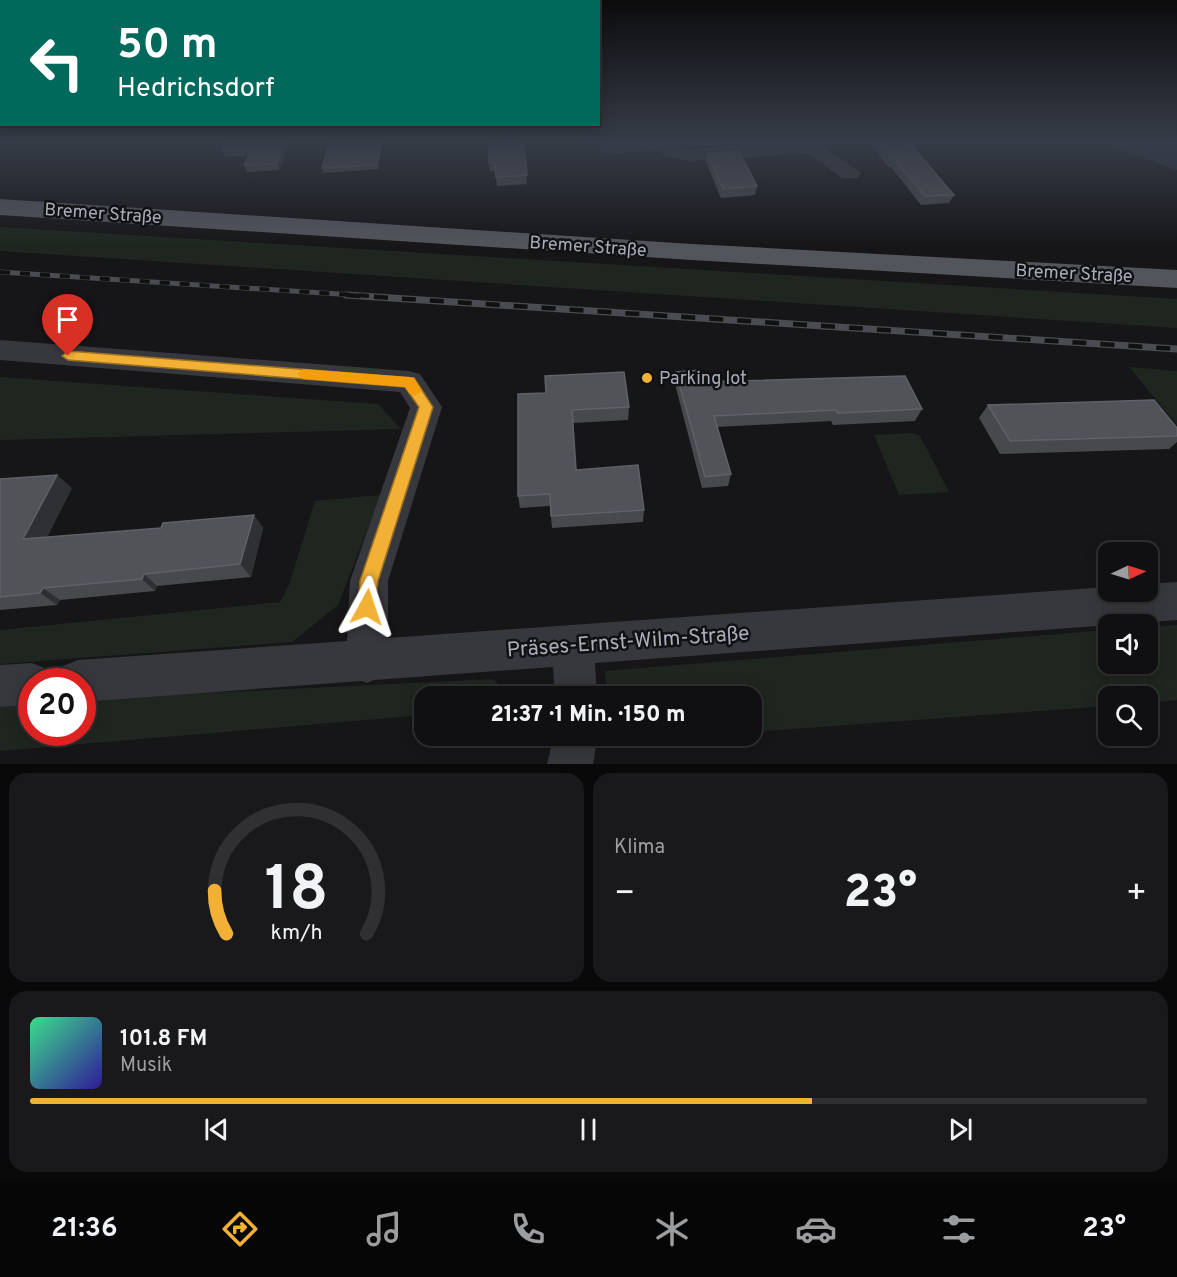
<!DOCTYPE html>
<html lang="de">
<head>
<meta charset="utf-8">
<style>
  :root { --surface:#101012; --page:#19191b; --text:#f1f3f6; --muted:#9c9d9f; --line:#303032; --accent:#f2b134 }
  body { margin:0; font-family:Overpass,sans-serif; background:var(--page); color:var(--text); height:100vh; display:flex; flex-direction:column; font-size:22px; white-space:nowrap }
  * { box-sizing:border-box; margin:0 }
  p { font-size:20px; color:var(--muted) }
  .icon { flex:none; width:33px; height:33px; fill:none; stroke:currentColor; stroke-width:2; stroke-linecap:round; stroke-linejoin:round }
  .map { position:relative; height:764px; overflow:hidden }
  .panel { display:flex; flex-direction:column; gap:9px; padding:9px; background:#09090a; flex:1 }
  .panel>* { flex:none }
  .guide { position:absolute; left:0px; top:0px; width:600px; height:126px; box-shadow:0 3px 15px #0003,0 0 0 2px var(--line); background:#00695c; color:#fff; overflow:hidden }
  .needle { width:39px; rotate:86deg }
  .fabs { position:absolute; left:1098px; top:542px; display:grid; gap:12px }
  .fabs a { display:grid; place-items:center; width:60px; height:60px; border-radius:12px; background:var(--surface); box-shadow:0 3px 15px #0003,0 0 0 2px var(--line); font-size:30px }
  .speed { position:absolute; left:18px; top:668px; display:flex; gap:12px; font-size:30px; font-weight:700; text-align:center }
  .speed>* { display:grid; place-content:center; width:78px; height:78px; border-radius:50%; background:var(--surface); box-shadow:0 3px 15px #0003,0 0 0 2px var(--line); line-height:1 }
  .speed .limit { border:9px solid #d22; background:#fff; color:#111 }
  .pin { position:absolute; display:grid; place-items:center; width:51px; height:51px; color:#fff; margin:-62px -26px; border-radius:50% 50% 50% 0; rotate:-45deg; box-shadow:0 0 6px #0007 }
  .pin .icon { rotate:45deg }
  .me { position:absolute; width:66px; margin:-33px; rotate:5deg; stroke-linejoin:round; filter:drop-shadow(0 0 4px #0008) }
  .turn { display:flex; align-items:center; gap:21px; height:126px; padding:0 18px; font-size:27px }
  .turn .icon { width:78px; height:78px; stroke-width:2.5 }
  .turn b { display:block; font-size:42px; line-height:51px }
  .big { font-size:45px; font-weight:800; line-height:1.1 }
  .panel .card { flex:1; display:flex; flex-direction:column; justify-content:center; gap:9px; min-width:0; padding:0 21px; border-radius:18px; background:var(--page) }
  .panel .dial { align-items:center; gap:0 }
  .dial svg { height:156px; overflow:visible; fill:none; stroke:var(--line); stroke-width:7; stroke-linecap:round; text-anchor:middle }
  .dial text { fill:var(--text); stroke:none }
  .song { display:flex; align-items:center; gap:18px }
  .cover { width:72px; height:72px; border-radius:9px; background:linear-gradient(135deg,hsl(150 70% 55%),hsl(250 70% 35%)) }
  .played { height:6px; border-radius:3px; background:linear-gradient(90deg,var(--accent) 70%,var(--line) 70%) }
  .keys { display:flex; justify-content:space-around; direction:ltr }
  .heat { display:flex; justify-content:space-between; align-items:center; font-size:33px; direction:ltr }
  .panel .tiles { flex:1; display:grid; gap:9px; grid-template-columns:1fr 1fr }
  .card:last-child { grid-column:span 2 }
  .trip { position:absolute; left:414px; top:686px; width:348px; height:60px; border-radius:18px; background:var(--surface); box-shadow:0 3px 15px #0003,0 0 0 2px var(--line); font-weight:800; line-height:60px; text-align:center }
  .tabs { display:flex; height:96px; justify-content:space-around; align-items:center; background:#060607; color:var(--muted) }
  .tabs .icon { width:42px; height:42px }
  .tabs .current { color:var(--accent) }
  .tabs b { font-size:27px; color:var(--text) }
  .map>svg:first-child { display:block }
  .green { fill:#1e261f }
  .water { fill:#2c353c }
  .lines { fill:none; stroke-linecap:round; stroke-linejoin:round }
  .minor { fill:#37383d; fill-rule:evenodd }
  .major { fill:#53555c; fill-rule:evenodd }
  .rail-far1-casing { stroke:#4a4c52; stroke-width:5 }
  .rail-casing { stroke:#4a4c52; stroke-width:7 }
  .rail-far1 { stroke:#111113; stroke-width:4; stroke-dasharray:10; stroke-linecap:butt }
  .rail { stroke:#111113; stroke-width:4.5; stroke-dasharray:14; stroke-linecap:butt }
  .wall { fill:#47494d }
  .shaded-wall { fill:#2f3033 }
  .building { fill:#525359; stroke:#5f6168; stroke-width:1.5 }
  .route { fill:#f2b134; stroke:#9d7322; stroke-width:1.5 }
  .slow { fill:#f59e0b }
  .poi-dot { fill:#f2b134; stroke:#111113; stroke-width:2 }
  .labels { text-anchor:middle; stroke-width:5; stroke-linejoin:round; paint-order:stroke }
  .street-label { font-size:18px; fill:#a8adb8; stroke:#111113 }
  .poi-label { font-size:18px; fill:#a8adb8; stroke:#111113; text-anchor:start }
  .near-street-label { font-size:21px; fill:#a8adb8; stroke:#111113 }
</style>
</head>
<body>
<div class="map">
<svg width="1177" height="764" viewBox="0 0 1177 764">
  <rect width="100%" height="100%" fill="#161618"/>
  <g class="green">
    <polygon points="0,227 1177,299 1177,328 0,251"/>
    <polygon points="1129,367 1177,371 1177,425"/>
    <polygon points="0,377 378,404 401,429 0,440"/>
    <polygon points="913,433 920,436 949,492 899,495 874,435"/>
    <polygon points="381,495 338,605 292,642 0,664 0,630 280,602 289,585 315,501"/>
    <polygon points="1177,625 1177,700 1148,703 1148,696 1108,696 1108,706 752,732 752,696 607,696 605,671 1108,630 1108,663 1148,663 1148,627"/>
    <polygon points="493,679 511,696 424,696 424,715 0,751 0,703 31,702 32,732 82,732 83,699"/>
    <polygon points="612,735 712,735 613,742"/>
  </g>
  <polygon class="water" points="1097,141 1177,141 1177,170"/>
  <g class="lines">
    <g class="minor">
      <polygon points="615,141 673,141 678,147 691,149 815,141 861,173 858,178 842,178 809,153 691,161 665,156 659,150 608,154 601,152 598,148 601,144"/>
      <polygon points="0,340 409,371 420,374 442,407 388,581 388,638 1108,587 1108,591 1148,591 1148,584 1177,582 1177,620 595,663 597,696 555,696 553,667 374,680 367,683 362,681 82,702 82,681 57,681 63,666 78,660 347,641 350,581 410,408 400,392 0,360"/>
      <polygon points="32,663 47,669 52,681 32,681 32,705 0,707 0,665"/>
      <polygon points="554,735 598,735 593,764 547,764"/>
    </g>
    <polygon class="major" points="0,199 692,244 1177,270 1177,288 692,260 0,215"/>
    <g class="rail-far1-casing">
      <polyline id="rail-far1" points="0,272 369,296"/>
    </g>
    <g class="rail-casing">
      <polyline id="rail" points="346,295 1177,349"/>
    </g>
    <use href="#rail-far1" class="rail-far1"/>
    <use href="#rail" class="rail"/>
  </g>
  <g class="wall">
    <polygon points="227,141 291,141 279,170 247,172 244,165 248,156 225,157 222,151"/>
    <polygon points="383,141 378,169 323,173 322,168"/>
    <polygon points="524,141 527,184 497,186 495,171 490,171 489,163"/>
    <polygon points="696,141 730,141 729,144 698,146"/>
    <polygon points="869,141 908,141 954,195 949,203 921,205 891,167 888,167"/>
    <polygon points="707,154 757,186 755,195 721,198 706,162"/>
    <polygon points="676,372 704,382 922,409 915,421 833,425 831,421 717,427 731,474 728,486 702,488 675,384"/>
    <polygon points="546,393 629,407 628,420 573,423 576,470 644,510 643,522 552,528 550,506 520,508 518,496"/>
    <polygon points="988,405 1177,428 1177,442 1169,449 1000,454 979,418"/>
    <polygon points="0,479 72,488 47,537 161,528 254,515 263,528 251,577 157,586 155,591 60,600 57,605 0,610"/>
  </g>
  <g class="shaded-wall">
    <polygon points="286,141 291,141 279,170 277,164"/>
    <polygon points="381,141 383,141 378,169 377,165"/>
    <polygon points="57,475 72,488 39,552 23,539"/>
    <polygon points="254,515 263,528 251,577 240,564"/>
    <polygon points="144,574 157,586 155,591 142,579"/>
    <polygon points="43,588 60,600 57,605 40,593"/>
  </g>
  <g class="building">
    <polygon points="227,141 286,141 277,164 244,165 252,149 222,151"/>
    <polygon points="330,141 381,141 377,165 322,168"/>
    <polygon points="489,141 524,141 527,175 496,177 495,163 489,163"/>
    <polygon points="878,141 908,141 954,195 925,196 894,159 891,159"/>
    <polygon points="739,151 757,186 723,189 707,154"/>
    <polygon points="700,370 704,382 905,376 922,409 838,413 836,410 714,416 731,474 705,477 676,372"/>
    <polygon points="624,372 629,407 572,410 576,470 638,465 644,510 551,516 550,494 518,496 518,394 546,393 545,376"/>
    <polygon points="1154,400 1177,428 1177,436 1010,441 988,405"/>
    <polygon points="57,475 23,539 161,528 163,523 254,515 240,564 144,574 142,579 43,588 40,593 0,597 0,479"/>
  </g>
  <linearGradient id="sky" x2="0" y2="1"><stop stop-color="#0c0c0d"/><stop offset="0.57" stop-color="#363c48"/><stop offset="1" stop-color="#363c48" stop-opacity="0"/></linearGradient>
  <rect width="1177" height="248" fill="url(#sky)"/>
  <polygon class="route" points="68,351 414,378 433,407 378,581 374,613 367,616 361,613 358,607 360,581 419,407 405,387 68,360 62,356"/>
  <polygon class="slow" points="303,369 409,377 414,378 422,391 415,396 410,394 405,387 303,379 297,374"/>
  <circle class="poi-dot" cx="647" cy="378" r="6"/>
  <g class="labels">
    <g class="street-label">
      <text transform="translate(103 213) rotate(4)" y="6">Bremer Straße</text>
      <text transform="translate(588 246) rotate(4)" y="6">Bremer Straße</text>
      <text transform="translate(1074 273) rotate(3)" y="6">Bremer Straße</text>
    </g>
    <g class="poi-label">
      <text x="659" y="384">Parking lot</text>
    </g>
    <g class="near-street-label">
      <text transform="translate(628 641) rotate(-4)" y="7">Präses-Ernst-Wilm-Straße</text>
    </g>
  </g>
</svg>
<div class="fabs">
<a><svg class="needle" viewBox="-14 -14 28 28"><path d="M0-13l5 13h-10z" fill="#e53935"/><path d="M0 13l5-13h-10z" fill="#9c9d9f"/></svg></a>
<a><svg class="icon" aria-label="sound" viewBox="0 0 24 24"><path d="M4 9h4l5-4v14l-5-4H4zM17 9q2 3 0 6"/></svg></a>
<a><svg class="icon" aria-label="search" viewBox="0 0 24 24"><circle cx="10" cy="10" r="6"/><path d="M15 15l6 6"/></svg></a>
</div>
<div class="speed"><div class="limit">20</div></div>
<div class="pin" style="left:68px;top:356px;background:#d93025"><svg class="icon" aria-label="arrive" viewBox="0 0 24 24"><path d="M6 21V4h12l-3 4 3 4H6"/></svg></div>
<svg class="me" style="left:367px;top:607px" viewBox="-20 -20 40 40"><path d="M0-17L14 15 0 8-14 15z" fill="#f2b134" stroke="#fff" stroke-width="4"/></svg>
<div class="trip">21:37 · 1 Min. · 150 m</div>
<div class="guide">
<div class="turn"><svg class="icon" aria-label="left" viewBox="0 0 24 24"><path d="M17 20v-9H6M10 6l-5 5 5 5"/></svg><div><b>50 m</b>Hedrichsdorf</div></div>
</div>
</div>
<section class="panel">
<div class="tiles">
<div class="card dial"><svg viewBox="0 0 100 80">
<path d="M14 69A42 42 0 1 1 86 69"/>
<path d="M14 69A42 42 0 0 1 8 47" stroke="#f2b134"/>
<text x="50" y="56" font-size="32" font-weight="700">18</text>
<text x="50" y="72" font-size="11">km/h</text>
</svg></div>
<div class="card"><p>Klima</p>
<div class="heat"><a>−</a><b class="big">23°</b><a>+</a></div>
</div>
<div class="card">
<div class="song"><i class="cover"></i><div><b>101.8 FM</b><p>Musik</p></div></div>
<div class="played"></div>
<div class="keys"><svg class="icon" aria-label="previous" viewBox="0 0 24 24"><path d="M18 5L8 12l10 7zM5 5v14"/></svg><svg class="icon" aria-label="pause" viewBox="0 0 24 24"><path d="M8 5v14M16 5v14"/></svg><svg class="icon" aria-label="next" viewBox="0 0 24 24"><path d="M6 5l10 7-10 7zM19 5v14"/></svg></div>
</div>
</div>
</section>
<nav class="tabs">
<b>21:36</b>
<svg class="icon current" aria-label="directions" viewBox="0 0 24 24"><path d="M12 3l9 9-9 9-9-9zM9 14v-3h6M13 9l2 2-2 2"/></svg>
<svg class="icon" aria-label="music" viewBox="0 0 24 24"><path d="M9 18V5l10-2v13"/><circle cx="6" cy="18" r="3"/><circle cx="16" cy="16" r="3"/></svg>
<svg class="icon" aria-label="phone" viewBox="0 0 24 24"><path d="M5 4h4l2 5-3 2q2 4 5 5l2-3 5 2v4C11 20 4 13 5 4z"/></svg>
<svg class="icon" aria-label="climate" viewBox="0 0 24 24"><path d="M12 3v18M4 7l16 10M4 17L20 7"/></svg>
<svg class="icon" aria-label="car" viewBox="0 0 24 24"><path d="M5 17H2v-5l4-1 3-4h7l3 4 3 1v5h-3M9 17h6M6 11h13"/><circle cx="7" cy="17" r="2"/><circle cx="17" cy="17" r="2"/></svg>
<svg class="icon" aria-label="filters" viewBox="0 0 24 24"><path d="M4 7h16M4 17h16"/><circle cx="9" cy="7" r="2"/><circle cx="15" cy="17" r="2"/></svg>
<b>23°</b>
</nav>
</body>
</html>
